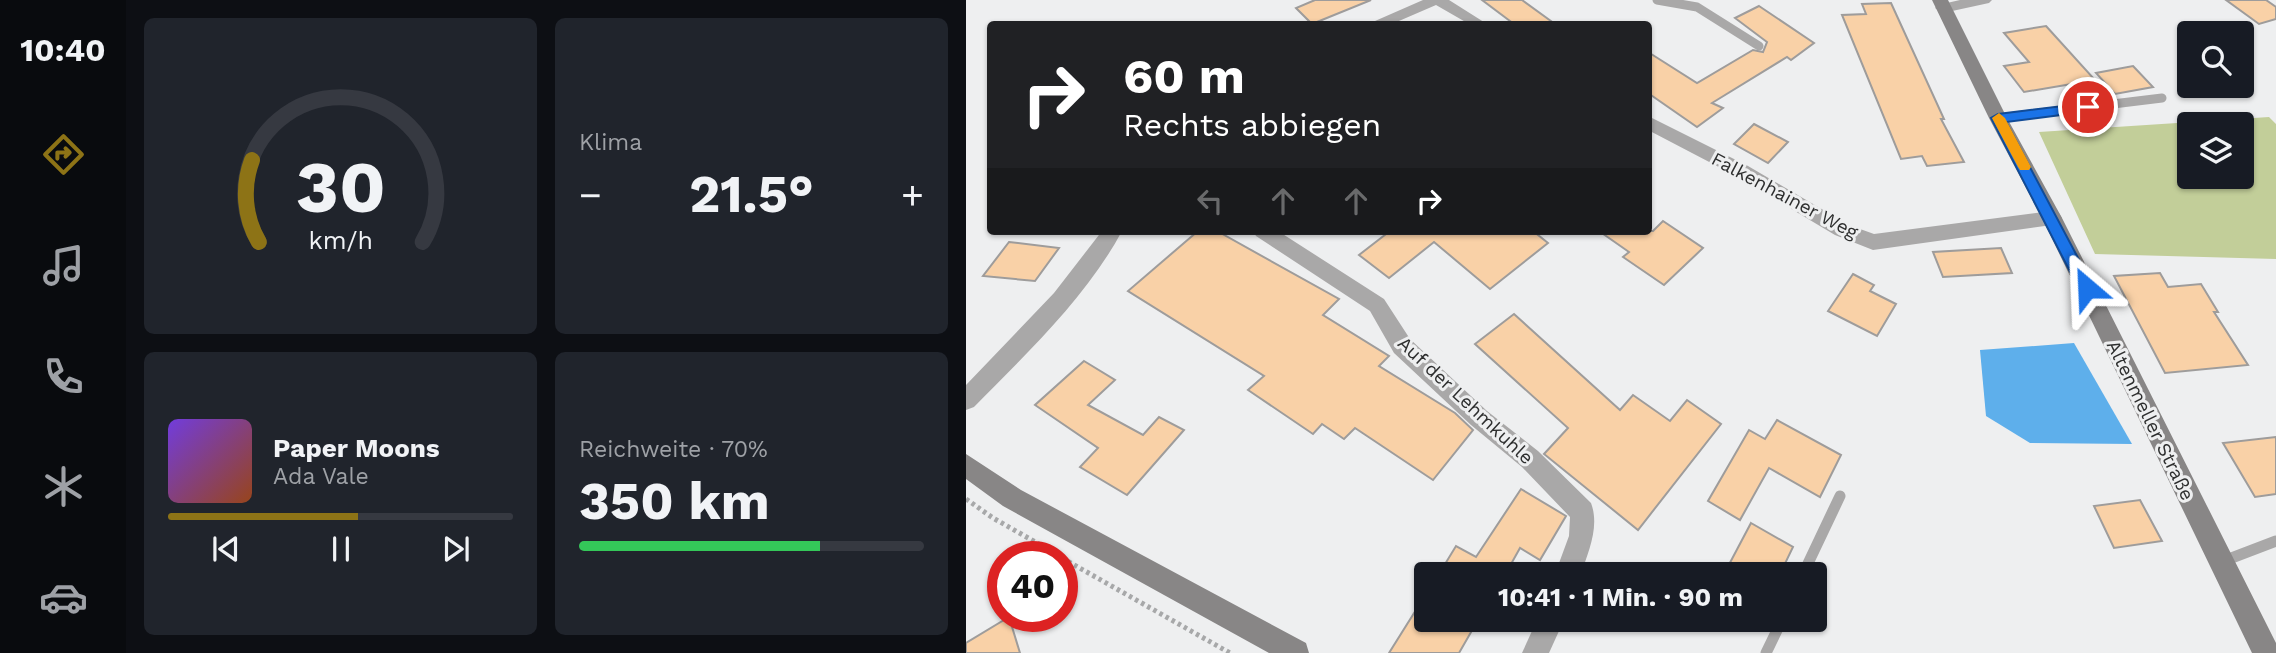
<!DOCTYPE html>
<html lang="de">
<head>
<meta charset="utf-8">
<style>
  :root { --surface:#171b24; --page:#20242c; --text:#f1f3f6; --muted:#9ea1a6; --line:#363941; --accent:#8d7316 }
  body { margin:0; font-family:"Work Sans",sans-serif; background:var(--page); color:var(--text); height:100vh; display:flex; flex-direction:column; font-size:26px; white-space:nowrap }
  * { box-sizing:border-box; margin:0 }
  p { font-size:23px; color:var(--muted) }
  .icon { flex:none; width:38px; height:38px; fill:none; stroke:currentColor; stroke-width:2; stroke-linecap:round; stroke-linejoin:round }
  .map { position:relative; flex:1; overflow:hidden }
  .side { display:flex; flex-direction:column; gap:18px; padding:18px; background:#0d0f14; width:840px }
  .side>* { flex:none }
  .hud { position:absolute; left:21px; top:21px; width:665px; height:214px; border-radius:7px; box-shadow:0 2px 5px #0004; background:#202124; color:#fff; overflow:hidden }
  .controls { position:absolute; left:1211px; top:21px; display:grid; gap:14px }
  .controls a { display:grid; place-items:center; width:77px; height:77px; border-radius:7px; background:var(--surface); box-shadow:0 2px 5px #0004; font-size:35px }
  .speed { position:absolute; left:21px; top:541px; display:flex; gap:14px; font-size:35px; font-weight:700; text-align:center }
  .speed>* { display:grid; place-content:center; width:91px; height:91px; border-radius:50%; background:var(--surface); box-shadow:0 2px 5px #0004; line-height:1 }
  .speed .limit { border:10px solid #d22; background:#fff; color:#111 }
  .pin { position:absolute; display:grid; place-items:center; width:60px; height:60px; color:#fff; margin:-30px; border:4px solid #fff; border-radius:50%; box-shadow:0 2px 7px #0007 }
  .me { position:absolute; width:77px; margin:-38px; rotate:334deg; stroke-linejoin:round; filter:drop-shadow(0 0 5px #0008) }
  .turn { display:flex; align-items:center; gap:24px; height:147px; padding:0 21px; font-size:32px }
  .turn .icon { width:91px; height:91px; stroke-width:2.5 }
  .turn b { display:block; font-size:49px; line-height:60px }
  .lanes { display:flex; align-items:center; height:66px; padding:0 21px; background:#0003; justify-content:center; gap:35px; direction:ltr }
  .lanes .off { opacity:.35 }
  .big { font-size:52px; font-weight:700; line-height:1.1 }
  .side .tile { flex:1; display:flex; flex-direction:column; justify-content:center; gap:10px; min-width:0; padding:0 24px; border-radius:10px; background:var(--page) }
  .side .dial { align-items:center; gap:0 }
  .dial svg { height:182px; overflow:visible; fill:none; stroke:var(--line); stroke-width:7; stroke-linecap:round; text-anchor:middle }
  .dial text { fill:var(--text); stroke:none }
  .song { display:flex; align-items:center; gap:21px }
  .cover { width:84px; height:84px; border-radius:10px; background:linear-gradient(135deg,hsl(260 70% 55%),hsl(20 70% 35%)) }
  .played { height:7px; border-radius:4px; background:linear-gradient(90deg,var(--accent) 55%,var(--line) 55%) }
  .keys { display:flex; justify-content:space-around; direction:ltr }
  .heat { display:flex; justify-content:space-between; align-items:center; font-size:38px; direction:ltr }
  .charge { height:10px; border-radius:5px; background:linear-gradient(90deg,#34c759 70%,var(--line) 0) }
  .side .tiles { flex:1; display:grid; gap:18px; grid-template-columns:repeat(2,1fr) }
  .trip { position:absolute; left:448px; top:562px; width:413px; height:70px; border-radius:7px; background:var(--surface); box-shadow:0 2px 5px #0004; font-weight:700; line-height:70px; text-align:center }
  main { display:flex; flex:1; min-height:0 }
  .dock { display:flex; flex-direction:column; width:126px; justify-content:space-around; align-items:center; background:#090b0e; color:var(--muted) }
  .dock .icon { width:49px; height:49px }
  .dock .on { color:var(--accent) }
  .dock b { font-size:32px; color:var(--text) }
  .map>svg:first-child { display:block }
  .green { fill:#c2ce99; fill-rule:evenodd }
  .water { fill:#5eafeb }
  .building { fill:#f9d1a7; stroke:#9e9c9b; stroke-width:2 }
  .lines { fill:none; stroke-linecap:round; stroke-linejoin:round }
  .path { stroke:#a7a8a9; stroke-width:5; stroke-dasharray:3.5 3.5; stroke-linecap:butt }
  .lane-far1 { stroke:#a9a8a8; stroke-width:9 }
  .lane { stroke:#a9a8a8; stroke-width:11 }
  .street { fill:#a9a8a8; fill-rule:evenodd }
  .secondary { fill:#888686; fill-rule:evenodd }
  .route { fill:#1a73e8; stroke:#114b97; stroke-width:2 }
  .slow { fill:#f59e0b }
  .labels { text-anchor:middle; stroke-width:6; stroke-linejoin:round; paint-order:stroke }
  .street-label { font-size:19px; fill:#2e2f2f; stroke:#eeeff0 }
</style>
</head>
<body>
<main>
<nav class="dock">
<b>10:40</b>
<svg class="icon on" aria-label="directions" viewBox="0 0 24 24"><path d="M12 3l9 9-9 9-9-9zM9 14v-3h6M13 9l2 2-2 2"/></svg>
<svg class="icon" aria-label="music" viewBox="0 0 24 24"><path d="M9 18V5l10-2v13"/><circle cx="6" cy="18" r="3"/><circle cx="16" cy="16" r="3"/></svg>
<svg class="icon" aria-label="phone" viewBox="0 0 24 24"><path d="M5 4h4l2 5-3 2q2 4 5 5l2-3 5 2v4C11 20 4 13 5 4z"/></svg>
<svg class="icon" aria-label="climate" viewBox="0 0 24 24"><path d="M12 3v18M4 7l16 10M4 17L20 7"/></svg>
<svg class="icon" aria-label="car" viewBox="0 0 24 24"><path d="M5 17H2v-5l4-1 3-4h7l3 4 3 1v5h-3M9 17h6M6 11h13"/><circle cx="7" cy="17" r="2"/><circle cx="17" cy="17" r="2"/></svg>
</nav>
<section class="side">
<div class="tiles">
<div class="tile dial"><svg viewBox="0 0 100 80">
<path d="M14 69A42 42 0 1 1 86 69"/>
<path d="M14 69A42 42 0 0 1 11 33" stroke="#8d7316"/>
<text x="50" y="56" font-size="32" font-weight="700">30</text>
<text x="50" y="72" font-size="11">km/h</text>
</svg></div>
<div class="tile"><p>Klima</p>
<div class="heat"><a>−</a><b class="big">21.5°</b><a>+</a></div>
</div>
<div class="tile">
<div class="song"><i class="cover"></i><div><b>Paper Moons</b><p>Ada Vale</p></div></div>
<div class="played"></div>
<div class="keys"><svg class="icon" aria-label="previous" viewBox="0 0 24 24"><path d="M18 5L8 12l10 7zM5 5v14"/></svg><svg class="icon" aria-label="pause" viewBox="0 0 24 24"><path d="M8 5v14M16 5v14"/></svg><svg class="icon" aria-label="next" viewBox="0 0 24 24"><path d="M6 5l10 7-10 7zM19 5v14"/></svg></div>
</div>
<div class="tile"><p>Reichweite · 70%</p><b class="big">350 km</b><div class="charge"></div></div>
</div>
</section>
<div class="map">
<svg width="1310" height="653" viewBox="0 0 1310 653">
  <rect width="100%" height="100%" fill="#eeeff0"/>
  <path class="green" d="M 1303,117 L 1310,124 L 1310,259 L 1129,254 L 1073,132 ZM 1223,124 L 1276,124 L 1276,177 L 1223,177 Z"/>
  <polygon class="water" points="1108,343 1166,444 1064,443 1020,416 1014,350"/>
  <g class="building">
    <polygon points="349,0 405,0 346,24 330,8"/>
    <polygon points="516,0 556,0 589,24 548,24"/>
    <polygon points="1260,0 1300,0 1310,7 1310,19 1293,24"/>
    <polygon points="925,3 978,119 975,119 998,162 961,166 956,156 935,159 876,15 900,14 896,4"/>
    <polygon points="793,6 848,43 825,60 821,57 746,103 757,108 731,127 682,93 682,52 731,83 787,50 797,52 801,42 769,18"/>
    <polygon points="1080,26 1129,80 1058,92 1038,66 1063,62 1038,33"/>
    <polygon points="1167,66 1187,87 1149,94 1130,73"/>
    <polygon points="788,124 822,142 802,163 768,144"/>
    <polygon points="697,221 737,248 698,285 657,257 663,252 633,231 687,231"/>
    <polygon points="232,231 251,231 373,299 357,315 423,356 413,366 489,413 507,430 467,480 389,428 378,439 356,424 347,434 282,390 298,376 162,291"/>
    <polygon points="424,231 567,231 582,243 524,289 468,242 423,278 393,255"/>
    <polygon points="43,242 93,248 69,281 17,276"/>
    <polygon points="1035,248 1046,273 977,277 967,252"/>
    <polygon points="1194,273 1202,287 1235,284 1252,312 1248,312 1282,365 1199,373 1148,276"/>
    <polygon points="887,274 908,285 904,291 930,304 911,336 862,311"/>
    <polygon points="548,314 654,410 667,395 704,421 721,400 755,424 672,530 578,454 602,428 509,344"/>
    <polygon points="118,361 149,380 122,405 177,435 193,417 218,430 161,495 114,467 132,448 69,405"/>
    <polygon points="811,420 875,455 854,497 803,468 774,520 742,501 783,430 799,439"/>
    <polygon points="1310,437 1310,494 1289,497 1257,443"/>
    <polygon points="555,489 600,516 574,560 554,548 540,573 542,574 473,574 490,546 510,557"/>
    <polygon points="1174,500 1196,541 1148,548 1128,506"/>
    <polygon points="785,523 827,547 814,574 758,574"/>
    <polygon points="460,594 460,620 512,620 493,653 423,653"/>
    <polygon points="43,617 54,653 0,653 0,643"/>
  </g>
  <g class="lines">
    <g class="path">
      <polyline points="0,499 27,518 94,556"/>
      <polyline points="96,558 264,653"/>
    </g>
    <g class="lane-far1">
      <polyline points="691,0 731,7 793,46"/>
      <polyline points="1032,118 1196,98"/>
    </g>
    <g class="lane">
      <polyline points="1255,562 1310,541"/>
      <polyline points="837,574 874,496"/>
      <polyline points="800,653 816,620"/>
    </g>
    <g class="street">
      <polygon points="457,0 483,0 521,24 503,24 470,5 426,24 406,24 409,21"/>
      <polygon points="994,0 1026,0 1023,3 977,13 969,8 972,5"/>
      <polygon points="682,116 782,166 883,225 908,234 1086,211 1093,213 1096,218 1093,223 1086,225 907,250 869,235 770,176 682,130"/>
      <path d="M 136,231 L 156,231 C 120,298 60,354 8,407 L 0,410 L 0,385 L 88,293 Z"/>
      <path d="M 287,231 L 312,231 L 418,299 L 444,339 L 521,411 L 572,451 L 625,503 C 634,527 622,552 615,574 L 589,574 L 603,536 L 604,517 L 556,467 L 505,425 L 428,353 L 404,311 L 290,236 Z"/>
      <polygon points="571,620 598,620 583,653 556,653"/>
    </g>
    <g class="secondary">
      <polygon points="966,0 982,0 1041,118 1096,218 1310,643 1310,653 1286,653 1076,218 1023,118"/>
      <polygon points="0,454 55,490 340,643 343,653 303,653 37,506 0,479"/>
    </g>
  </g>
  <polygon class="route" points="1122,103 1128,107 1126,111 1040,122 1128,288 1121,294 1115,293 1025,118 1032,114"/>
  <polygon class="slow" points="1033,113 1039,118 1065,167 1063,170 1054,170 1052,167 1026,118"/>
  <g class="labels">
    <g class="street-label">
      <text transform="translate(819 195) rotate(28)" y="7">Falkenhainer Weg</text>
      <text transform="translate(500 400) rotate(43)" y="7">Auf der Lehmkuhle</text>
      <text transform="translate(1185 420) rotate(64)" y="7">Altenmeller Straße</text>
    </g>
  </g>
</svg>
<div class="controls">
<a><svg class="icon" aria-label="search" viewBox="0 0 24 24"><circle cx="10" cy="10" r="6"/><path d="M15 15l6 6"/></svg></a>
<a><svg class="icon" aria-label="layers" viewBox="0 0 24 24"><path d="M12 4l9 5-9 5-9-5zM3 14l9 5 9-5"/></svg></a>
</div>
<div class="speed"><div class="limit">40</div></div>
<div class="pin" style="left:1122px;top:107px;background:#d93025"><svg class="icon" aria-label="arrive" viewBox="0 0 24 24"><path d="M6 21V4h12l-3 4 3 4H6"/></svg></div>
<svg class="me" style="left:1121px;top:288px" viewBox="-20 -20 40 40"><path d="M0-17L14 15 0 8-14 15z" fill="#1a73e8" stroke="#fff" stroke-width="4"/></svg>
<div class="trip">10:41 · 1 Min. · 90 m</div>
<div class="hud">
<div class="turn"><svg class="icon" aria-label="right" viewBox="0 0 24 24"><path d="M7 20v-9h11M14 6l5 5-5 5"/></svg><div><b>60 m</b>Rechts abbiegen</div></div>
<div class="lanes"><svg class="icon off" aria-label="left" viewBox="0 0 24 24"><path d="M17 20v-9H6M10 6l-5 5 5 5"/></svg><svg class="icon off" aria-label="ahead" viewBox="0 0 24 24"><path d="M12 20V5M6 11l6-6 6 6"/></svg><svg class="icon off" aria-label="ahead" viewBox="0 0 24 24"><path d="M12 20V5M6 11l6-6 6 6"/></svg><svg class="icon" aria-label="right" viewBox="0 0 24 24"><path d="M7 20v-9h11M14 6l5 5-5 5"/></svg></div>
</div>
</div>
</main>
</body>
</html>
